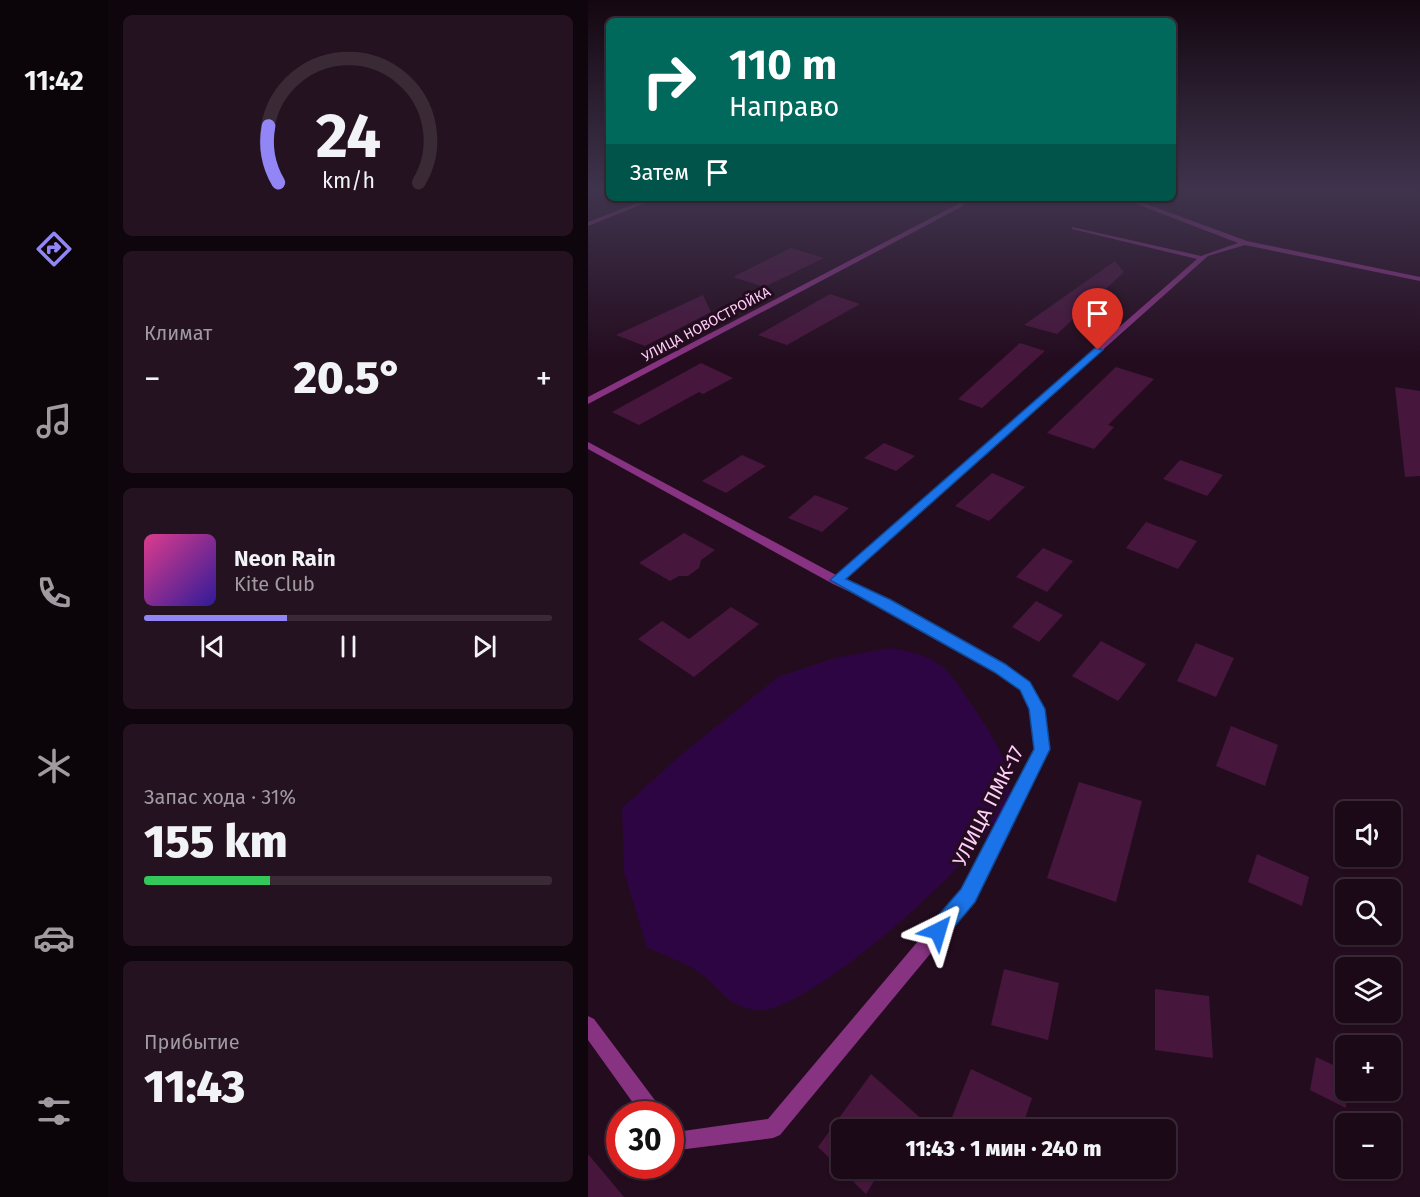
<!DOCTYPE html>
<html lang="ru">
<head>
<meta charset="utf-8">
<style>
  :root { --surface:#1b0917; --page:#241220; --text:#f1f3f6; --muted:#a09aa1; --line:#392a36; --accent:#9286f7 }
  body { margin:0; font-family:"Fira Sans",sans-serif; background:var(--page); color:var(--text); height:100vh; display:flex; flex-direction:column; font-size:22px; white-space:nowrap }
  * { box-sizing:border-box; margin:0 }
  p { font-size:20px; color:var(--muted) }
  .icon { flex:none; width:33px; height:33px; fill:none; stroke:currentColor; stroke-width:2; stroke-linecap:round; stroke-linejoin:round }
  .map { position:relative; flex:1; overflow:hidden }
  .side { display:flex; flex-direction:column; gap:15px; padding:15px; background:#0f050d; width:480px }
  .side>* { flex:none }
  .guide { position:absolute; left:18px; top:18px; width:570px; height:183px; border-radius:9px; box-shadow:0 2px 4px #0004,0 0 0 2px var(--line); background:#00695c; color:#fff; overflow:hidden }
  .controls { position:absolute; left:747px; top:801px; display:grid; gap:12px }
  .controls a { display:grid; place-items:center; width:66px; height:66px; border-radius:9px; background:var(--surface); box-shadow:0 2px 4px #0004,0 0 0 2px var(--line); font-size:30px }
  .speed { position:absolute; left:18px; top:1101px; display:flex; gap:12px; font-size:30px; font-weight:700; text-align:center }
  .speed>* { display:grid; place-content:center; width:78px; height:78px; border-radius:50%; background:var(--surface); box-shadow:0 2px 4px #0004,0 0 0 2px var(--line); line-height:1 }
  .speed .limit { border:9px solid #d22; background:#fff; color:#111 }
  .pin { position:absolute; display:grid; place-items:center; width:51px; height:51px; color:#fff; margin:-62px -26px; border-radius:50% 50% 50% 0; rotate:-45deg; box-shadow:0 0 6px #0007 }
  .pin .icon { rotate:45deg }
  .me { position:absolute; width:66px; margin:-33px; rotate:40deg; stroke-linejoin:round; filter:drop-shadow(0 0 4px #0008) }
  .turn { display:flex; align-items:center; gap:21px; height:126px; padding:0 24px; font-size:27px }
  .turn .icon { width:78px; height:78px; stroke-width:2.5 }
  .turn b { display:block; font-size:42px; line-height:51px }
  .then { display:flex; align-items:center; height:57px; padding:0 24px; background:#0003; gap:12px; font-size:22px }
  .big { font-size:45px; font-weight:800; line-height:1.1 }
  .side .card { flex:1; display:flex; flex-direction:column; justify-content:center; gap:9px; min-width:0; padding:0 21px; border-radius:9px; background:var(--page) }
  .side .dial { align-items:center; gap:0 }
  .dial svg { height:156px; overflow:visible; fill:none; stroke:var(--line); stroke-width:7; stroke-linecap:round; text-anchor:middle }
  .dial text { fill:var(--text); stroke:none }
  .song { display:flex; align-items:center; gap:18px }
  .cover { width:72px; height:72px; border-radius:9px; background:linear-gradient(135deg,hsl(330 70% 55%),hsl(250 70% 35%)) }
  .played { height:6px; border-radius:3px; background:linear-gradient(90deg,var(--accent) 35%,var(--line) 35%) }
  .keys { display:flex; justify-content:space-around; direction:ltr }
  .heat { display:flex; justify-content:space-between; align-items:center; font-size:33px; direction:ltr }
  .charge { height:9px; border-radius:4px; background:linear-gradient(90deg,#34c759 31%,var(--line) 0) }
  .trip { position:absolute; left:243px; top:1119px; width:345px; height:60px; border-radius:9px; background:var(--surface); box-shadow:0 2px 4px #0004,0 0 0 2px var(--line); font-weight:800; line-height:60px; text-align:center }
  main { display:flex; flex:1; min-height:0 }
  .dock { display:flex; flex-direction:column; width:108px; justify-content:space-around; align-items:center; background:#0b0409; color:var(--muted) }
  .dock .icon { width:42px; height:42px }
  .dock .current { color:var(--accent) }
  .dock b { font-size:27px; color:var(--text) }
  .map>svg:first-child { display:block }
  .water { fill:#2e0543 }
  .building { fill:#46163c }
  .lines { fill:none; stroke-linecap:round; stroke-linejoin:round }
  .minor { fill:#873382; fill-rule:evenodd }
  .route { fill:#1a73e8; stroke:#114b97; stroke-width:1.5 }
  .labels { text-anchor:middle; stroke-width:6; stroke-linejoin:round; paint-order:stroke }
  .far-street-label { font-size:14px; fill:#ffcef9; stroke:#240c1f }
  .near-street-label { font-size:20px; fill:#ffcef9; stroke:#240c1f }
</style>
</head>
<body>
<main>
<nav class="dock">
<b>11:42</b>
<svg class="icon current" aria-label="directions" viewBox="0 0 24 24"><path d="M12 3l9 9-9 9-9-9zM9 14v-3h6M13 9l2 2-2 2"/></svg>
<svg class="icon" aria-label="music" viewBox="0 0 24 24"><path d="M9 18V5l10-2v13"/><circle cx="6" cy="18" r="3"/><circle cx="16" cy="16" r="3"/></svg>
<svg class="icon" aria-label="phone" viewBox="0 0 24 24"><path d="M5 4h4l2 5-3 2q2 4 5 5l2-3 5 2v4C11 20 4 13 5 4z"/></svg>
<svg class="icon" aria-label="climate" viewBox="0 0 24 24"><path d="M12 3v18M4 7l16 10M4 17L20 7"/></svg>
<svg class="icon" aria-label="car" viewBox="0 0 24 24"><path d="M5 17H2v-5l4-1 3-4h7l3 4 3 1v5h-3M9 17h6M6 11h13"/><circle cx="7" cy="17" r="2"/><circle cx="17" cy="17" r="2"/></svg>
<svg class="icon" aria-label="filters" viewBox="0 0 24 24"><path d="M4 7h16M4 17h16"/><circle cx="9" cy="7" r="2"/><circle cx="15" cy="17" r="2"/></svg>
</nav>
<section class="side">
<div class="card dial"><svg viewBox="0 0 100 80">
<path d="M14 69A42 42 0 1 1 86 69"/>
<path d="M14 69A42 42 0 0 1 9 40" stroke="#9286f7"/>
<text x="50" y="56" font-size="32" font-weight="700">24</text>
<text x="50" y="72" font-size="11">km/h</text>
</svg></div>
<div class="card"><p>Климат</p>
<div class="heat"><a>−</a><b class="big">20.5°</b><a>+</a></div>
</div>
<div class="card">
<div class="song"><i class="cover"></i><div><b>Neon Rain</b><p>Kite Club</p></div></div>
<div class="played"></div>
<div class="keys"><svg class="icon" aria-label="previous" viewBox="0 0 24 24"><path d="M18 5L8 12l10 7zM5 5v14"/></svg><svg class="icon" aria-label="pause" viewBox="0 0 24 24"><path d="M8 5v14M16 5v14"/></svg><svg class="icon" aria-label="next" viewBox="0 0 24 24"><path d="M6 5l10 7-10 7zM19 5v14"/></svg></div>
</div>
<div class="card"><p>Запас хода · 31%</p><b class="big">155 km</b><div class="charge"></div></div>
<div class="card"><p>Прибытие</p><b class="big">11:43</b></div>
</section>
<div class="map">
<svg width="832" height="1197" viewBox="0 0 832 1197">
  <rect width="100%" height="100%" fill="#240c1f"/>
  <path class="water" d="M 302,648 C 353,656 359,667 386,708 C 402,733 428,769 420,799 C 408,847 218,1018 168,1010 C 136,1005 133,988 112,973 C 97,962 76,956 59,947 L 36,872 L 34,808 L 95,753 L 190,677 L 247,658 Z"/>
  <g class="building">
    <polygon points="203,248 236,258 176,287 145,277"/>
    <polygon points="527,261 536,272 469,334 436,325"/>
    <polygon points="242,294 272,304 199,345 170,335"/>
    <polygon points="115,295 123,312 57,346 28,335"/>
    <polygon points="432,343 457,351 394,408 370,399"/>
    <polygon points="113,363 145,378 115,394 111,392 51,425 24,412"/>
    <polygon points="528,367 566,379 520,425 526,427 506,449 459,433"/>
    <polygon points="807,387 832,391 832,476 817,477"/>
    <polygon points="296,443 327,456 308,471 276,458"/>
    <polygon points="154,455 178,466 138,493 114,481"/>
    <polygon points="592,460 635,475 619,496 575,479"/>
    <polygon points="404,473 437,487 401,521 367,506"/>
    <polygon points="227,495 261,508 234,532 200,518"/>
    <polygon points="558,522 609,541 590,569 538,548"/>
    <polygon points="96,533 127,550 113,560 111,568 100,576 91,576 82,581 51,563"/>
    <polygon points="455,548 485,561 459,592 428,577"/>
    <polygon points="448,601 475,615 451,642 424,627"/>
    <polygon points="143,607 171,624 106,677 50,639 74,621 101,639"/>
    <polygon points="513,641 558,664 530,701 484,676"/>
    <polygon points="608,643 646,658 628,697 589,681"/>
    <polygon points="643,726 690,745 677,786 628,766"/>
    <polygon points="491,782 554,801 528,902 459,878"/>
    <polygon points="669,854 721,877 714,906 660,882"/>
    <polygon points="416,969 471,983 460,1040 403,1025"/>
    <polygon points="567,989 621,996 625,1058 567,1050"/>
    <polygon points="728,1057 758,1071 758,1108 722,1090"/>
    <polygon points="383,1069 444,1098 433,1130 359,1130"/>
    <polygon points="283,1074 346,1130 254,1130 254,1168 294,1168 278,1194 230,1147"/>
    <polygon points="0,1154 36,1197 0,1197"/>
  </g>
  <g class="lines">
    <g class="minor">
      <polygon points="62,198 70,198 0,226 0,222"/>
      <polygon points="533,198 542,198 659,241 832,277 832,281 657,245 620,256 257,580 302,601 417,664 442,682 456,709 461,749 386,901 192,1135 185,1138 82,1151 82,1129 88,1132 180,1119 374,889 447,749 442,709 432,690 407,672 294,607 245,584 0,449 0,442 248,575 609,259 484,229 484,227 613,256 650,243"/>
      <polygon points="373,200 378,201 375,206 0,404 0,397 370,204"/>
      <polygon points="0,1016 6,1019 72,1107 75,1114 53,1114 0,1040"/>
    </g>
  </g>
  <linearGradient id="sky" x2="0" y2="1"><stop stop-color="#140711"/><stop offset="0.53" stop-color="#3f344d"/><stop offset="1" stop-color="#3f344d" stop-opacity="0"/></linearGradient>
  <rect width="832" height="358" fill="url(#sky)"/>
  <polygon class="route" points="507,348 515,350 258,579 303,600 417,664 442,682 457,709 462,749 387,902 357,938 350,941 343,938 340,931 343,924 373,889 446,749 441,709 432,690 406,672 242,580"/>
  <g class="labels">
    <g class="far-street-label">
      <text transform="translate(118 324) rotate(-28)" y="5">УЛИЦА НОВОСТРОЙКА</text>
    </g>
    <g class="near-street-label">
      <text transform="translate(400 806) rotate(-63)" y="7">УЛИЦА ПМК-17</text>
    </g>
  </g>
</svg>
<div class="controls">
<a><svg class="icon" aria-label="sound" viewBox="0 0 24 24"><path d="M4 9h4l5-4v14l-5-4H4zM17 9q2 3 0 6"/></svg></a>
<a><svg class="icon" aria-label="search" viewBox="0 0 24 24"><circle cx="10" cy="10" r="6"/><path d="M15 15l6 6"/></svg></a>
<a><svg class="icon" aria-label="layers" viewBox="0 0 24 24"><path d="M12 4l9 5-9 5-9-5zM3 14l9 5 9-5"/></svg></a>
<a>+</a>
<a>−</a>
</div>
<div class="speed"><div class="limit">30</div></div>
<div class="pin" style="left:510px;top:350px;background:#d93025"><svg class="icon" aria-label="arrive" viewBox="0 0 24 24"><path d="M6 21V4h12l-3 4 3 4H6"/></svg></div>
<svg class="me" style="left:350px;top:931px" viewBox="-20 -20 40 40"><path d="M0-17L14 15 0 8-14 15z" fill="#1a73e8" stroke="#fff" stroke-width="4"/></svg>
<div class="trip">11:43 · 1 мин · 240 m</div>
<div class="guide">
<div class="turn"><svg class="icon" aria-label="right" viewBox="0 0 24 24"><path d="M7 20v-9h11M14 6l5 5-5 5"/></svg><div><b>110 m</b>Направо</div></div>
<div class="then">Затем<svg class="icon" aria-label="arrive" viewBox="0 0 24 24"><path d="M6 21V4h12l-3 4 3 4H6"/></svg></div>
</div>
</div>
</main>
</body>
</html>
